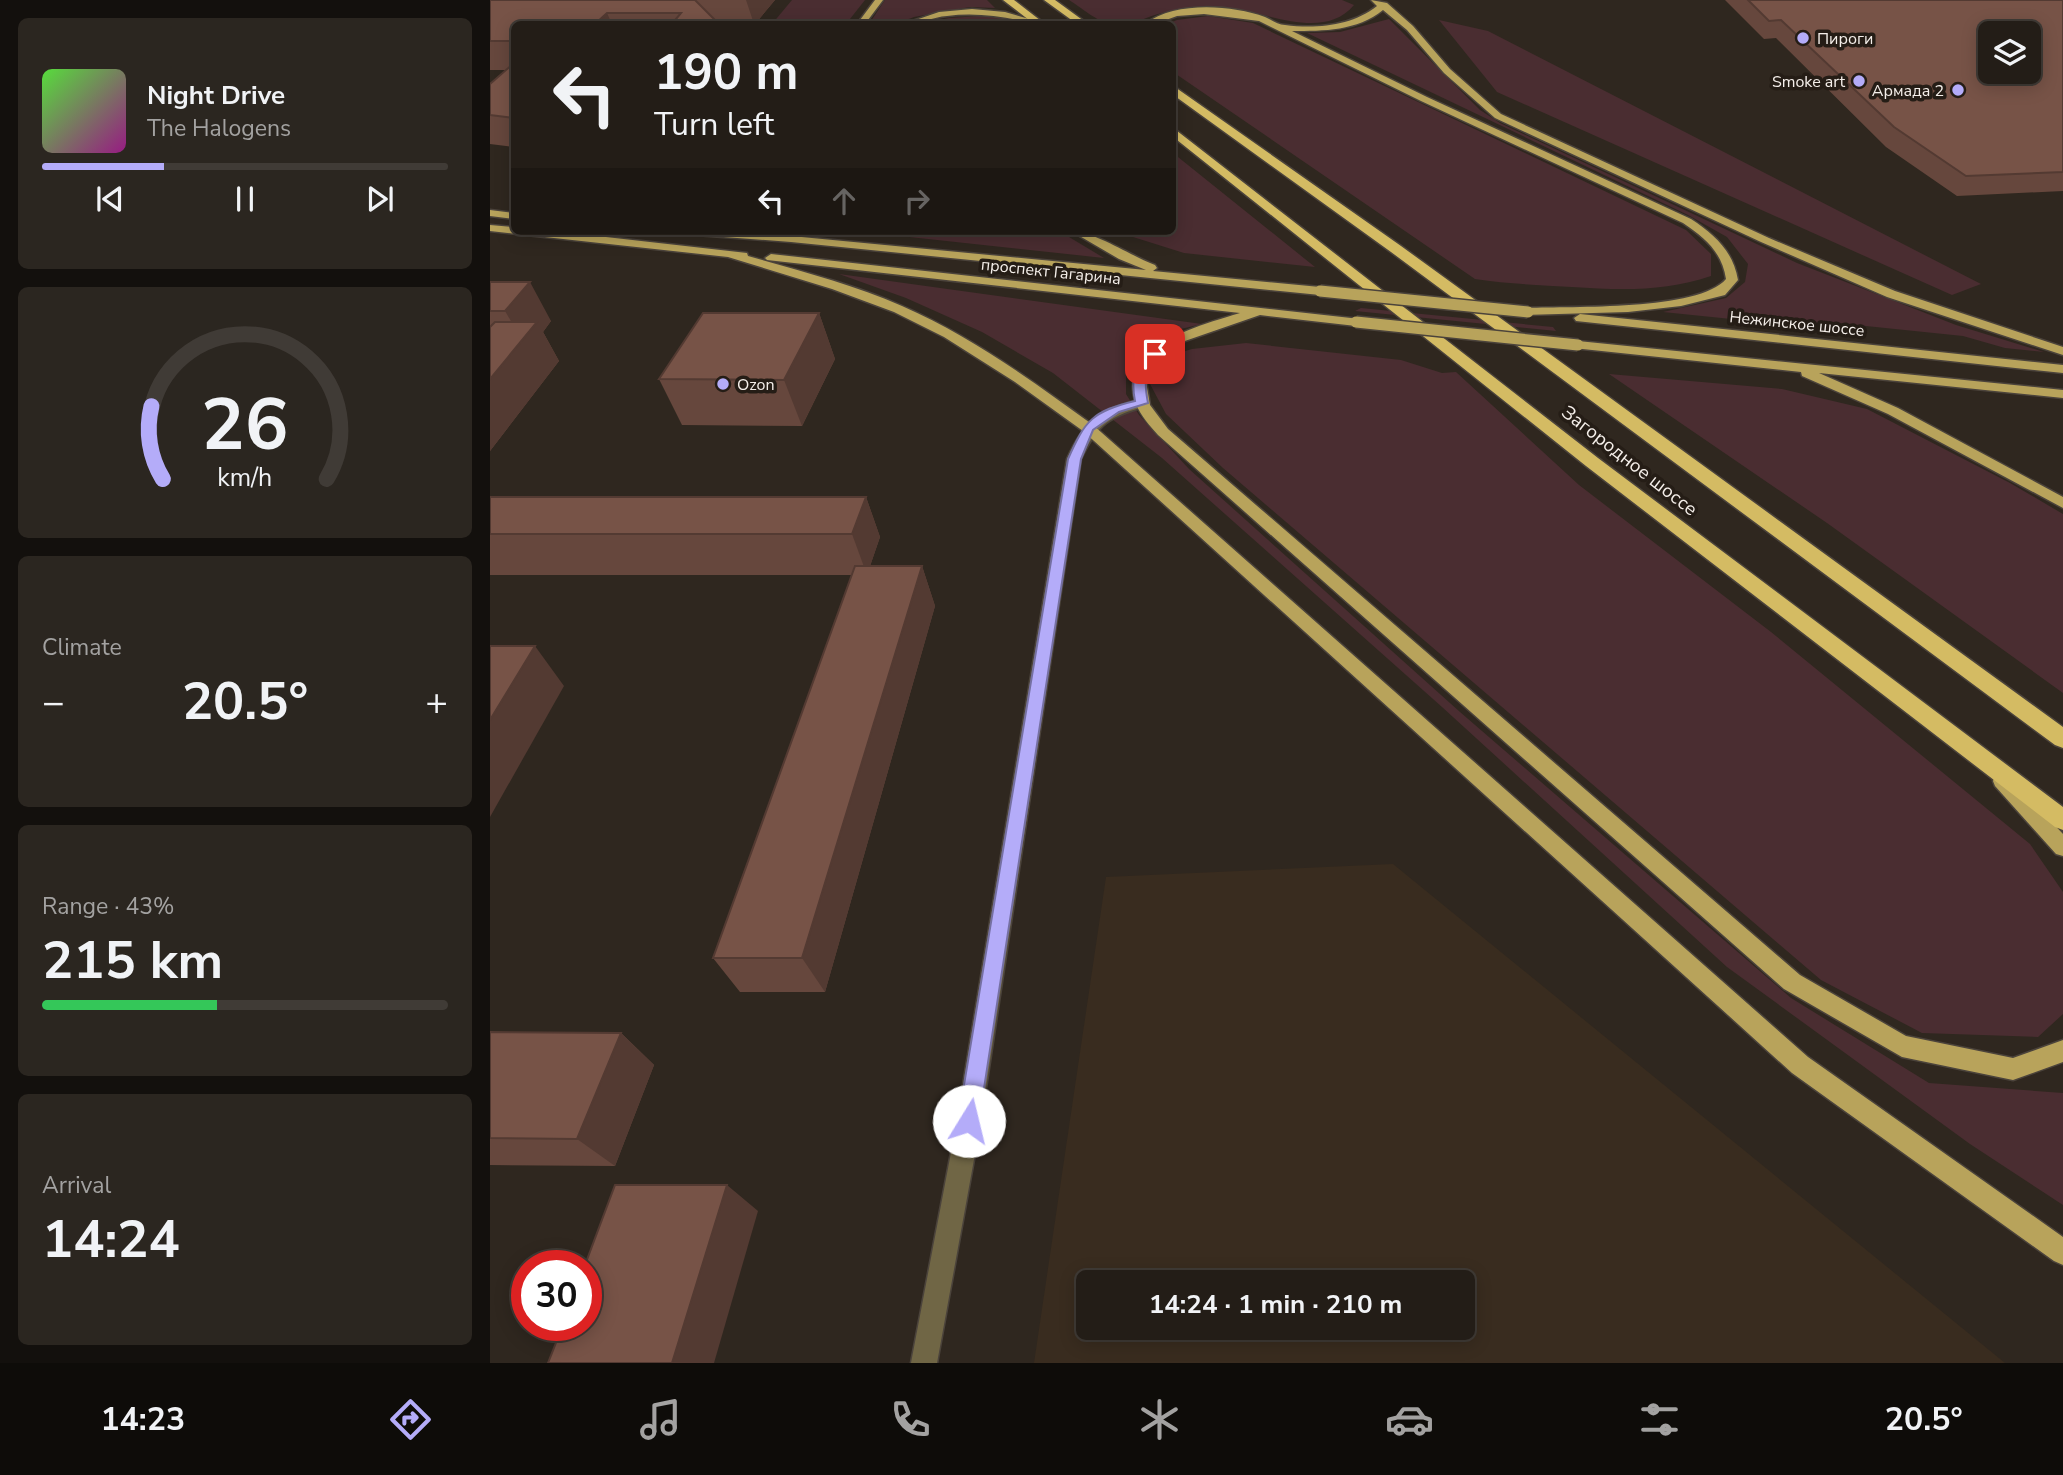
<!DOCTYPE html>
<html lang="en">
<head>
<meta charset="utf-8">
<style>
  :root { --surface:#231d17; --page:#2b2620; --text:#f1f3f6; --muted:#a3a2a1; --line:#403b36; --accent:#b4acf9 }
  body { margin:0; font-family:"Nunito Sans",sans-serif; background:var(--page); color:var(--text); height:100vh; display:flex; flex-direction:column; font-size:26px; white-space:nowrap }
  * { box-sizing:border-box; margin:0 }
  p { font-size:23px; color:var(--muted) }
  .icon { flex:none; width:38px; height:38px; fill:none; stroke:currentColor; stroke-width:2; stroke-linecap:round; stroke-linejoin:round }
  .map { position:relative; flex:1; overflow:hidden }
  .details { display:flex; flex-direction:column; gap:18px; padding:18px; background:#13100d; width:490px }
  .details>* { flex:none }
  .hud { position:absolute; left:21px; top:21px; width:665px; height:214px; border-radius:10px; box-shadow:0 4px 18px #0003,0 0 0 2px var(--line); background:#231d17; color:var(--text); overflow:hidden }
  .fabs { position:absolute; left:1488px; top:21px; display:grid; gap:14px }
  .fabs a { display:grid; place-items:center; width:63px; height:63px; border-radius:10px; background:var(--surface); box-shadow:0 4px 18px #0003,0 0 0 2px var(--line); font-size:35px }
  .speed { position:absolute; left:21px; top:1250px; display:flex; gap:14px; font-size:35px; font-weight:700; text-align:center }
  .speed>* { display:grid; place-content:center; width:91px; height:91px; border-radius:50%; background:var(--surface); box-shadow:0 4px 18px #0003,0 0 0 2px var(--line); line-height:1 }
  .speed .limit { border:10px solid #d22; background:#fff; color:#111 }
  .pin { position:absolute; display:grid; place-items:center; width:60px; height:60px; color:#fff; margin:-30px; border-radius:14px; box-shadow:0 4px 10px #0006 }
  .me { position:absolute; width:77px; margin:-38px; rotate:9deg; stroke-linejoin:round; filter:drop-shadow(0 0 5px #0008) }
  .turn { display:flex; align-items:center; gap:24px; height:147px; padding:0 28px; font-size:32px }
  .turn .icon { width:91px; height:91px; stroke-width:2.5 }
  .turn b { display:block; font-size:49px; line-height:60px }
  .lanes { display:flex; align-items:center; height:66px; padding:0 28px; background:#0003; justify-content:center; gap:35px; direction:ltr }
  .lanes .off { opacity:.35 }
  .big { font-size:52px; font-weight:700; line-height:1.1 }
  .details .widget { flex:1; display:flex; flex-direction:column; justify-content:center; gap:10px; min-width:0; padding:0 24px; border-radius:10px; background:var(--page) }
  .details .dial { align-items:center; gap:0 }
  .dial svg { height:182px; overflow:visible; fill:none; stroke:var(--line); stroke-width:7; stroke-linecap:round; text-anchor:middle }
  .dial text { fill:var(--text); stroke:none }
  .song { display:flex; align-items:center; gap:21px }
  .cover { width:84px; height:84px; border-radius:10px; background:linear-gradient(135deg,hsl(110 70% 55%),hsl(310 70% 35%)) }
  .played { height:7px; border-radius:4px; background:linear-gradient(90deg,var(--accent) 30%,var(--line) 30%) }
  .keys { display:flex; justify-content:space-around; direction:ltr }
  .heat { display:flex; justify-content:space-between; align-items:center; font-size:38px; direction:ltr }
  .charge { height:10px; border-radius:5px; background:linear-gradient(90deg,#34c759 43%,var(--line) 0) }
  .trip { position:absolute; left:586px; top:1270px; width:399px; height:70px; border-radius:10px; background:var(--surface); box-shadow:0 4px 18px #0003,0 0 0 2px var(--line); font-weight:700; line-height:70px; text-align:center }
  .menu { display:flex; height:112px; justify-content:space-around; align-items:center; background:#0e0c09; color:var(--muted) }
  .menu .icon { width:49px; height:49px }
  .menu .active { color:var(--accent) }
  .menu b { font-size:32px; color:var(--text) }
  main { display:flex; flex:1; min-height:0 }
  .map>svg:first-child { display:block }
  .built { fill:#392c1f; fill-rule:evenodd }
  .green { fill:#4a2d31 }
  .lines { fill:none; stroke-linecap:round; stroke-linejoin:round }
  .street-casing { stroke:#4b433b; stroke-width:3 }
  .primary-casing { stroke:#4b433b; stroke-width:3 }
  .highway-casing { stroke:#4b433b; stroke-width:3 }
  .street { fill:#706645; fill-rule:evenodd }
  .primary { fill:#b8a35b; fill-rule:evenodd }
  .highway { fill:#d4bb63; fill-rule:evenodd }
  .primary-bridge-casing { stroke:#4b433b; stroke-width:14; stroke-linecap:butt }
  .primary-bridge { stroke:#b8a35b; stroke-width:11 }
  .wall { fill:#66473d }
  .shaded-wall { fill:#533a32 }
  .building { fill:#775347; stroke:#533a32; stroke-width:2; fill-rule:evenodd }
  .route { fill:#b4acf9; stroke:#7570a2; stroke-width:2 }
  .poi-dot { fill:#b4acf9; stroke:#251d16; stroke-width:2.5 }
  .labels { text-anchor:middle; stroke-width:7; stroke-linejoin:round; paint-order:stroke }
  .far-poi-label { font-size:16px; fill:#f5efea; stroke:#251d16; text-anchor:start }
  .far-street-label { font-size:16px; fill:#f5efea; stroke:#251d16 }
  .street-label { font-size:19px; fill:#f5efea; stroke:#251d16 }
</style>
</head>
<body>
<main>
<section class="details">
<div class="widget">
<div class="song"><i class="cover"></i><div><b>Night Drive</b><p>The Halogens</p></div></div>
<div class="played"></div>
<div class="keys"><svg class="icon" aria-label="previous" viewBox="0 0 24 24"><path d="M18 5L8 12l10 7zM5 5v14"/></svg><svg class="icon" aria-label="pause" viewBox="0 0 24 24"><path d="M8 5v14M16 5v14"/></svg><svg class="icon" aria-label="next" viewBox="0 0 24 24"><path d="M6 5l10 7-10 7zM19 5v14"/></svg></div>
</div>
<div class="widget dial"><svg viewBox="0 0 100 80">
<path d="M14 69A42 42 0 1 1 86 69"/>
<path d="M14 69A42 42 0 0 1 9 37" stroke="#b4acf9"/>
<text x="50" y="56" font-size="32" font-weight="700">26</text>
<text x="50" y="72" font-size="11">km/h</text>
</svg></div>
<div class="widget"><p>Climate</p>
<div class="heat"><a>−</a><b class="big">20.5°</b><a>+</a></div>
</div>
<div class="widget"><p>Range · 43%</p><b class="big">215 km</b><div class="charge"></div></div>
<div class="widget"><p>Arrival</p><b class="big">14:24</b></div>
</section>
<div class="map">
<svg width="1573" height="1363" viewBox="0 0 1573 1363">
  <rect width="100%" height="100%" fill="#2f271f"/>
  <path class="built" d="M 903,864 L 1515,1363 L 544,1363 L 616,877 ZM 598,1283 L 973,1283 L 973,1328 L 598,1328 Z"/>
  <g class="green">
    <polygon points="302,0 375,0 356,24 282,24"/>
    <polygon points="395,0 497,0 505,8 480,7 424,17 406,24 379,24"/>
    <path d="M 579,0 L 852,0 L 864,5 C 833,42 776,11 737,8 C 716,6 692,9 672,13 C 654,17 640,28 621,24 C 607,22 591,7 579,0 Z"/>
    <polygon points="489,16 512,18 526,24 431,24 459,18"/>
    <path d="M 718,16 L 763,23 L 1196,230 L 1221,254 L 1221,276 C 1174,292 1131,290 1082,287 C 1050,285 1017,284 985,279 L 683,72 L 682,24 L 677,24 L 687,20 Z"/>
    <polygon points="899,19 990,110 1010,123 1307,263 1466,325 1554,352 1515,348 1473,336 1337,322 1301,325 1173,312 1236,298 1255,282 1258,264 1237,237 1198,215 817,33 850,32"/>
    <polygon points="949,20 998,31 1491,284 1462,295 1007,92"/>
    <polygon points="683,153 825,267 694,253 624,231 682,231"/>
    <polygon points="364,231 569,231 614,258"/>
    <polygon points="349,274 712,324 678,332 649,351 636,373 636,394 649,415 699,469 970,712 1301,998 1439,1083 1573,1093 1573,1205 1480,1144 1237,967 952,707 672,458 563,373 492,332 416,298"/>
    <polygon points="871,308 1063,327 1066,331 865,311"/>
    <polygon points="756,343 911,360 952,373 966,372 1089,485 1281,632 1540,844 1573,892 1573,1014 1548,1037 1432,1033 1331,980 733,468 676,414 660,384 673,358 702,349"/>
    <polygon points="1119,374 1292,389 1377,409 1520,483 1573,514 1573,693 1337,523"/>
  </g>
  <g class="lines">
    <g class="street-casing">
      <path id="street" d="M 652,399 L 657,400 L 657,406 C 620,416 607,424 591,459 L 491,1121 L 447,1363 L 421,1363 L 467,1121 L 577,459 C 595,419 610,409 652,399 Z"/>
    </g>
    <g class="primary-casing">
      <g id="primary">
        <polygon points="385,0 393,0 375,24 367,24"/>
        <path d="M 881,0 L 897,3 L 923,26 L 960,69 L 1011,114 L 1279,238 L 1405,291 L 1573,347 L 1573,355 L 1397,297 L 1271,242 L 1005,118 L 954,73 L 917,30 L 893,10 C 867,31 834,31 802,31 L 937,97 L 1201,219 C 1225,235 1243,251 1248,280 L 1235,295 L 1191,306 L 1138,312 L 1034,315 L 1032,312 L 1038,308 C 1081,306 1209,311 1236,279 C 1232,252 1215,238 1193,223 L 931,101 L 769,21 L 714,14 L 687,16 L 665,24 L 655,24 C 685,1 741,5 775,17 C 782,20 788,25 795,25 C 826,29 862,26 887,6 Z"/>
        <path d="M 482,9 L 515,12 L 550,22 L 546,24 C 517,17 487,12 457,16 C 442,17 428,25 414,24 L 449,12 Z"/>
        <polygon points="0,210 24,213 24,219 0,216"/>
        <path d="M 0,225 L 24,227 L 24,231 L 63,231 L 257,253 L 258,256 C 310,271 362,284 412,306 C 481,336 542,381 603,425 L 1318,1057 L 1573,1237 L 1573,1265 L 1564,1261 L 1302,1073 L 593,431 L 525,382 L 454,337 L 404,312 L 342,289 L 238,257 L 0,231 Z"/>
        <path d="M 187,231 L 301,236 L 656,270 L 629,259 L 581,231 C 604,231 641,256 665,265 L 667,268 L 663,271 L 830,287 L 836,291 L 830,295 L 301,242 L 193,234 Z"/>
        <path d="M 281,254 L 870,319 L 870,325 L 866,326 L 770,315 L 692,342 L 674,354 L 662,366 L 656,381 L 660,405 L 678,429 L 1310,975 L 1416,1036 L 1523,1058 L 1573,1040 L 1573,1062 L 1523,1080 L 1412,1057 L 1294,989 L 668,435 C 660,426 651,416 646,404 C 625,346 711,325 750,313 L 277,260 L 275,258 Z"/>
        <polygon points="1090,314 1573,365 1573,373 1086,321 1084,318"/>
        <polygon points="1088,341 1573,390 1573,398 1329,373 1408,408 1573,497 1573,508 1398,414 1312,376 1311,372 1083,348 1082,345"/>
        <polygon points="1512,773 1519,776 1573,834 1573,856 1566,854 1505,786 1503,781 1505,776"/>
      </g>
    </g>
    <g class="highway-casing">
      <g id="highway">
        <polygon points="513,0 524,0 555,24 544,24"/>
        <polygon points="554,0 565,0 598,24 587,24"/>
        <polygon points="682,85 911,246 1573,727 1573,748 1565,745 901,252 682,94"/>
        <polygon points="682,127 1108,458 1573,807 1573,830 1565,827 1096,466 682,136"/>
      </g>
    </g>
    <use href="#street" class="street"/>
    <use href="#primary" class="primary"/>
    <use href="#highway" class="highway"/>
    <g class="primary-bridge-casing">
      <g id="primary-bridge">
        <polyline points="830,291 1038,312"/>
        <polyline points="866,322 1088,345"/>
      </g>
    </g>
    <use href="#primary-bridge" class="primary-bridge"/>
  </g>
  <g class="wall">
    <polygon points="0,0 285,0 265,24 24,24 24,147 0,144 0,84 17,70 0,70"/>
    <polygon points="1235,0 1573,0 1573,191 1467,196 1396,147 1286,38 1274,39"/>
    <polygon points="0,282 61,321 53,332 69,361 0,451"/>
    <polygon points="329,313 345,359 312,426 192,425 169,379"/>
    <polygon points="0,497 376,497 390,537 380,566 432,566 445,606 335,992 250,992 223,958 362,575 0,575"/>
    <polygon points="0,1032 131,1033 164,1065 125,1166 0,1165"/>
  </g>
  <g class="shaded-wall">
    <polygon points="256,0 285,0 265,24 264,24"/>
    <polygon points="117,13 122,24 105,24"/>
    <polygon points="40,282 61,321 53,332 69,361 0,451 0,379 32,340 15,311"/>
    <polygon points="329,313 345,359 312,426 294,380"/>
    <polygon points="376,497 390,537 377,575 362,534"/>
    <polygon points="432,566 445,606 335,992 312,958"/>
    <polygon points="45,646 74,686 0,817 0,720"/>
    <polygon points="131,1033 164,1065 125,1166 87,1139"/>
    <polygon points="237,1185 268,1211 224,1363 182,1363"/>
  </g>
  <g class="building">
    <polygon points="0,0 205,0 229,24 190,24 186,19 191,13 117,13 105,24 24,24 24,41 0,41"/>
    <path d="M 1258,0 L 1573,0 L 1573,172 L 1476,176 L 1404,127 L 1291,20 L 1279,21 ZM 1500,33 L 1538,33 L 1538,72 L 1500,72 Z"/>
    <polygon points="24,63 24,118 0,115 0,84"/>
    <polygon points="0,282 40,282 15,311 0,311"/>
    <polygon points="213,313 329,313 294,380 169,379"/>
    <polygon points="5,322 47,322 0,379 0,327"/>
    <polygon points="0,497 376,497 362,534 0,534"/>
    <polygon points="365,566 432,566 312,958 223,958"/>
    <polygon points="0,646 45,646 0,720"/>
    <polygon points="0,1032 131,1033 87,1139 0,1138"/>
    <polygon points="125,1185 237,1185 182,1363 58,1363 73,1325 96,1325 96,1265 95,1265"/>
  </g>
  <path class="route" d="M 665,350 L 671,354 C 655,374 653,377 658,403 L 629,412 L 603,430 L 591,459 L 489,1121 L 486,1128 L 479,1131 L 471,1128 L 468,1121 L 578,459 C 595,420 603,411 645,401 C 641,381 643,360 665,350 Z"/>
  <g class="poi-dot">
    <circle cx="1313" cy="38" r="7"/>
    <circle cx="1369" cy="81" r="7"/>
    <circle cx="1468" cy="90" r="7"/>
    <circle cx="233" cy="384" r="7"/>
  </g>
  <g class="labels">
    <g class="far-poi-label">
      <text x="1327" y="44">Пироги</text>
      <text x="1355" y="87" text-anchor="end">Smoke art</text>
      <text x="1454" y="96" text-anchor="end">Армада 2</text>
      <text x="247" y="390">Ozon</text>
    </g>
    <g class="far-street-label">
      <text transform="translate(561 271) rotate(6)" y="6">проспект Гагарина</text>
      <text transform="translate(1307 323) rotate(6)" y="6">Нежинское шоссе</text>
    </g>
    <g class="street-label">
      <text transform="translate(1140 460) rotate(38)" y="7">Загородное шоссе</text>
    </g>
  </g>
</svg>
<div class="fabs">
<a><svg class="icon" aria-label="layers" viewBox="0 0 24 24"><path d="M12 4l9 5-9 5-9-5zM3 14l9 5 9-5"/></svg></a>
</div>
<div class="speed"><div class="limit">30</div></div>
<div class="pin" style="left:665px;top:354px;background:#d93025"><svg class="icon" aria-label="arrive" viewBox="0 0 24 24"><path d="M6 21V4h12l-3 4 3 4H6"/></svg></div>
<svg class="me" style="left:479px;top:1121px" viewBox="-20 -20 40 40"><circle r="19" fill="#fff"/><path d="M0-13L10 11 0 6-10 11z" fill="#b4acf9"/></svg>
<div class="trip">14:24 · 1 min · 210 m</div>
<div class="hud">
<div class="turn"><svg class="icon" aria-label="left" viewBox="0 0 24 24"><path d="M17 20v-9H6M10 6l-5 5 5 5"/></svg><div><b>190 m</b>Turn left</div></div>
<div class="lanes"><svg class="icon" aria-label="left" viewBox="0 0 24 24"><path d="M17 20v-9H6M10 6l-5 5 5 5"/></svg><svg class="icon off" aria-label="ahead" viewBox="0 0 24 24"><path d="M12 20V5M6 11l6-6 6 6"/></svg><svg class="icon off" aria-label="right" viewBox="0 0 24 24"><path d="M7 20v-9h11M14 6l5 5-5 5"/></svg></div>
</div>
</div>
</main>
<nav class="menu">
<b>14:23</b>
<svg class="icon active" aria-label="directions" viewBox="0 0 24 24"><path d="M12 3l9 9-9 9-9-9zM9 14v-3h6M13 9l2 2-2 2"/></svg>
<svg class="icon" aria-label="music" viewBox="0 0 24 24"><path d="M9 18V5l10-2v13"/><circle cx="6" cy="18" r="3"/><circle cx="16" cy="16" r="3"/></svg>
<svg class="icon" aria-label="phone" viewBox="0 0 24 24"><path d="M5 4h4l2 5-3 2q2 4 5 5l2-3 5 2v4C11 20 4 13 5 4z"/></svg>
<svg class="icon" aria-label="climate" viewBox="0 0 24 24"><path d="M12 3v18M4 7l16 10M4 17L20 7"/></svg>
<svg class="icon" aria-label="car" viewBox="0 0 24 24"><path d="M5 17H2v-5l4-1 3-4h7l3 4 3 1v5h-3M9 17h6M6 11h13"/><circle cx="7" cy="17" r="2"/><circle cx="17" cy="17" r="2"/></svg>
<svg class="icon" aria-label="filters" viewBox="0 0 24 24"><path d="M4 7h16M4 17h16"/><circle cx="9" cy="7" r="2"/><circle cx="15" cy="17" r="2"/></svg>
<b>20.5°</b>
</nav>
</body>
</html>
